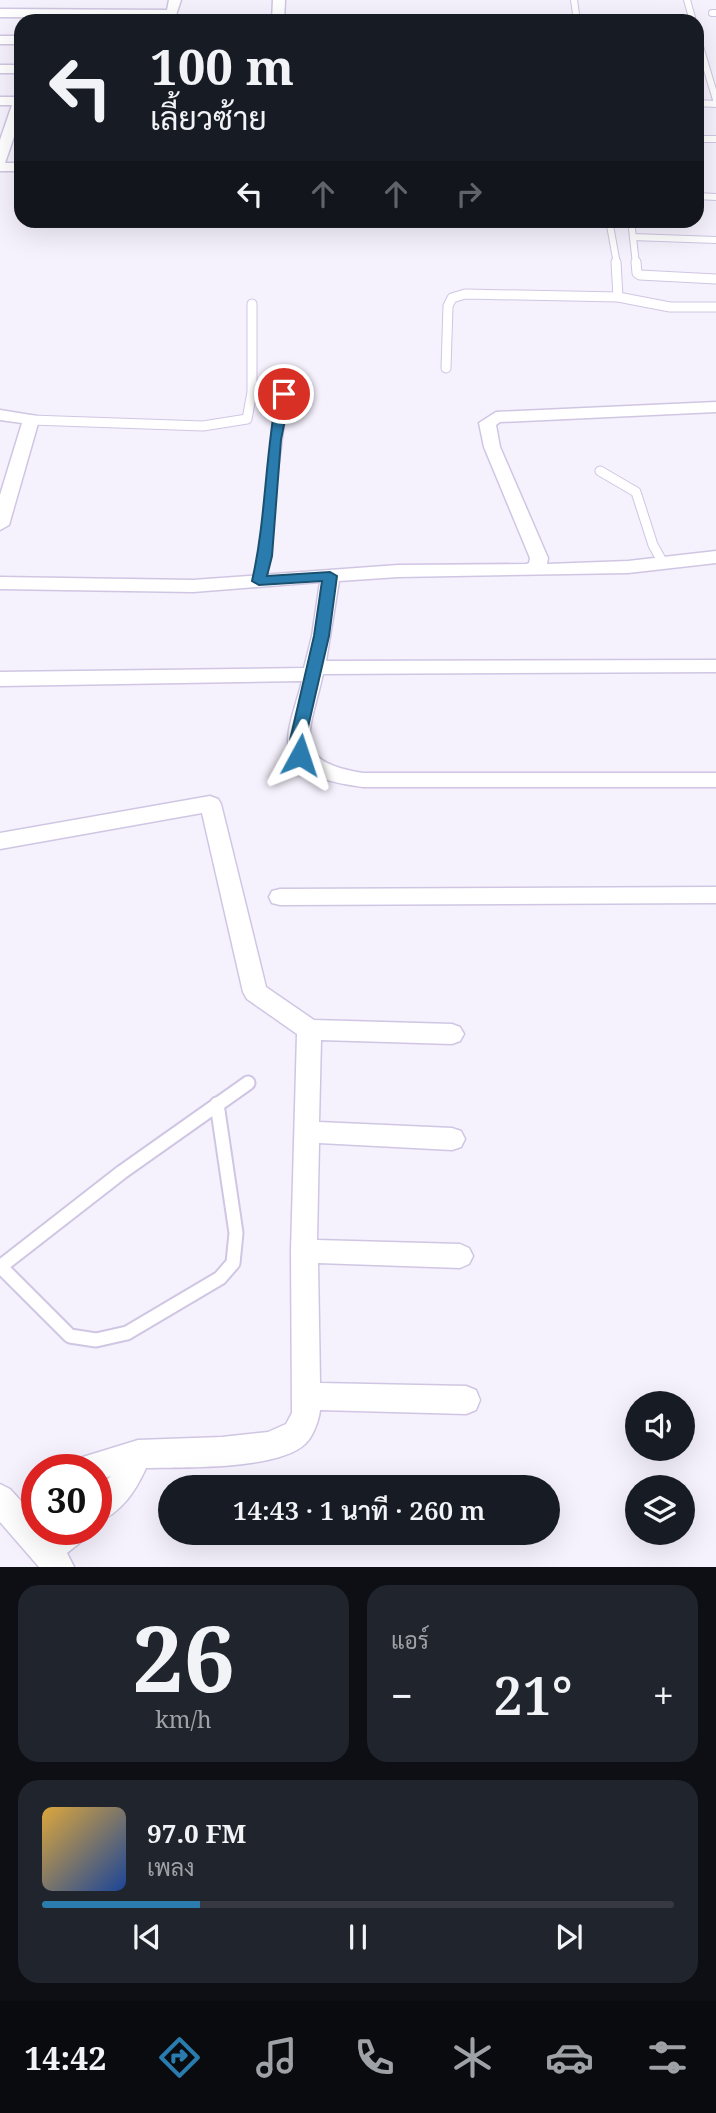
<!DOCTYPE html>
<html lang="th">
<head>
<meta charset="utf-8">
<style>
  :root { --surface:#171b24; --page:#20242c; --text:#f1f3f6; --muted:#9ea1a6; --line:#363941; --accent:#297cad }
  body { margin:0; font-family:"Noto Serif",Sarabun,serif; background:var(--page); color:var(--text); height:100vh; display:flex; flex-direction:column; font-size:26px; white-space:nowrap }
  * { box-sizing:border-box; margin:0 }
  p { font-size:23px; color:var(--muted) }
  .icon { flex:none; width:38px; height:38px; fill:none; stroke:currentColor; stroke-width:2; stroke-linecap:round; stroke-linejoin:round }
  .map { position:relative; height:1567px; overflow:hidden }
  .drawer { display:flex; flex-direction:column; gap:18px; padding:18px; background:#0d0f14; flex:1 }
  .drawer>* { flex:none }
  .guide { position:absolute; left:14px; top:14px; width:690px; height:214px; border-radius:21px; box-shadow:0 7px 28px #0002; background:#171b24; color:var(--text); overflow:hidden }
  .controls { position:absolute; left:625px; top:1391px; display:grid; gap:14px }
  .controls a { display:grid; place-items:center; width:70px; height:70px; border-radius:50%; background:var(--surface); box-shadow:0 7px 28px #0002; font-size:35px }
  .speed { position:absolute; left:21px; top:1454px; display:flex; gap:14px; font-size:35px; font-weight:700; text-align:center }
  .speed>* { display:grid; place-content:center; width:91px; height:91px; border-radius:50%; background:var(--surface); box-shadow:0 7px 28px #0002; line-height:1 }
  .speed .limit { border:10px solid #d22; background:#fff; color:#111 }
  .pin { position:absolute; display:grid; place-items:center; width:60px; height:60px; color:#fff; margin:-30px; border:4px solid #fff; border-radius:50%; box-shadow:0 2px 7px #0007 }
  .me { position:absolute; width:77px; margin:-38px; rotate:5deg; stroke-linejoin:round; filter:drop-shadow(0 0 5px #0008) }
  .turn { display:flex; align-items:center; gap:24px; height:147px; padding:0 21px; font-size:32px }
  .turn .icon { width:91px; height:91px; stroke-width:2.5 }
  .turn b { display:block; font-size:49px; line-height:60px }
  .lanes { display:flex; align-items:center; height:66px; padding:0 21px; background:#0003; justify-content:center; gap:35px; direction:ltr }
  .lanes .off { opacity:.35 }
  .big { font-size:52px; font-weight:600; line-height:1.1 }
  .drawer .widget { flex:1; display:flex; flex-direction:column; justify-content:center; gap:10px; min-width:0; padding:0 24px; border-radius:21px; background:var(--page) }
  .drawer .dial { align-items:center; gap:0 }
  .dial b { font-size:91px; line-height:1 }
  .song { display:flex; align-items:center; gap:21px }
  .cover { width:84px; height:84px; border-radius:10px; background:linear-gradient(135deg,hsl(40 70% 55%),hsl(220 70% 35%)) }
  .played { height:7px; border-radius:4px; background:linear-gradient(90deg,var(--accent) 25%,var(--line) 25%) }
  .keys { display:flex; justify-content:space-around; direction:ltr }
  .heat { display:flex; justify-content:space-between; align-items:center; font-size:38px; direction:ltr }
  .drawer .tiles { flex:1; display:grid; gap:18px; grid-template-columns:1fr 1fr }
  .widget:last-child { grid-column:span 2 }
  .trip { position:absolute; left:158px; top:1475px; width:402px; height:70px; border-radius:35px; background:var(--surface); box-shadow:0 7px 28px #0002; font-weight:600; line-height:70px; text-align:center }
  .menu { display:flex; height:112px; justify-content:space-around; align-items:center; background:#090b0e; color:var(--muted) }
  .menu .icon { width:49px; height:49px }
  .menu .current { color:var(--accent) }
  .menu b { font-size:32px; color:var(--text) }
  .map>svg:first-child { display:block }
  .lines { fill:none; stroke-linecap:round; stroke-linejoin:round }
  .service-far2-casing { stroke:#d0c6e3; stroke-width:8 }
  .service-far1-casing { stroke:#d0c6e3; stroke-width:11 }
  .service-casing { stroke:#d0c6e3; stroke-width:17 }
  .minor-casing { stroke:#d0c6e3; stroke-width:3 }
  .service-far2 { stroke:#fff; stroke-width:6 }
  .service-far1 { stroke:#fff; stroke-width:9 }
  .service { stroke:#fff; stroke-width:13 }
  .minor { fill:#fff; fill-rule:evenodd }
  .route { fill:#297cad; stroke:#1b5170; stroke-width:2 }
</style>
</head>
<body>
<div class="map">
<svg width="716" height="1567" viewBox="0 0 716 1567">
  <rect width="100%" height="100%" fill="#f5f1fd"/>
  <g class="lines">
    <g class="service-far2-casing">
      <g id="service-far2">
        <polyline points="574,0 577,21"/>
        <polyline points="687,0 693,21"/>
        <polyline points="712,13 716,13"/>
        <polyline points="696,33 716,100"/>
        <polyline points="696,103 716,104"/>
        <polyline points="696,139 716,139"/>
        <polyline points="696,196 716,197"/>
        <polyline points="609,220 617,264"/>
        <polyline points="631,220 636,264"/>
        <polyline points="633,237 716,240"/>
      </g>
    </g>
    <g class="service-far1-casing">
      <g id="service-far1">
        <polyline points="616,262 618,297"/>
        <polyline points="636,262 637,273 640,275 716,279"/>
        <polyline points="446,368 448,306 452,298 465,294 618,297 670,307 716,307"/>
        <polyline points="31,420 203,426 247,419 252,392 252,304"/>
        <polyline points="600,471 636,492 653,545 663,563"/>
        <polyline points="259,581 284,393"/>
      </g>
    </g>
    <g class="service-casing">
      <g id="service">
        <polyline points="0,1267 122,1172 248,1083"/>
        <polyline points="1,1267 70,1336 96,1340 127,1333 220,1278 233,1263 236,1233 217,1104"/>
      </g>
    </g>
    <g class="minor-casing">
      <g id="minor">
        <polygon points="169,0 181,0 176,15 168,18 0,17 0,9 167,10"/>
        <polygon points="273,0 285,0 284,21 272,21"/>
        <rect x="0" y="36" width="21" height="8"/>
        <rect x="0" y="65" width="21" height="8"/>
        <polygon points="21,92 21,116 5,163 21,163 21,171 0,171 0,140 12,105 0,105 0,97 14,97"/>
        <path d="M 716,402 L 716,412 L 500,422 L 496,425 L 500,447 L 548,558 L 547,564 L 628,561 L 716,551 L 716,563 L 628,573 L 398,577 L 339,581 L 326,661 L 716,660 L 716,672 L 323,674 C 310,733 288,761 363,773 L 716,773 L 716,787 L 363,787 C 336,783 287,777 288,739 C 289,720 298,699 302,681 L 0,686 L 0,672 L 304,668 L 312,636 L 320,582 L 193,592 L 0,589 L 0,577 L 193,580 L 398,565 L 526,564 L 529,563 L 530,558 L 484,447 L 479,423 L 496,412 Z"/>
        <polygon points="0,410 37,416 39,420 9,525 0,530 0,495 22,423 0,420"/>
        <path d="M 210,796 L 218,799 L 221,804 L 266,987 L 314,1020 L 452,1024 L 460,1027 L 464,1034 L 460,1041 L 452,1044 L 321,1040 L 319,1122 L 452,1128 L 461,1131 L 465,1139 L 461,1147 L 452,1150 L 319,1143 L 317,1240 L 460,1244 L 469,1248 L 473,1256 L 469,1264 L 460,1268 L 318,1263 L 320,1383 L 466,1386 L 476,1390 L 480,1400 L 476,1410 L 466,1414 L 320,1410 C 319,1420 313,1437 305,1444 C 278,1470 184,1467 146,1468 C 135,1492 122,1512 96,1523 L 96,1489 L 111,1476 L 96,1480 L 96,1470 L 68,1470 L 73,1460 L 138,1440 L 222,1437 L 268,1432 L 286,1424 L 292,1413 L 291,1251 L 297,1034 L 247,999 L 243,992 L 202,813 L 0,849 L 0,833 Z"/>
        <polygon points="716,887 716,903 280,905 272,903 269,897 272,891 280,889"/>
        <polygon points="0,1484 10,1489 21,1501 37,1492 37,1530 86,1530 82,1541 67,1553 74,1567 39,1567 0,1522"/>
      </g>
    </g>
    <use href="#service-far2" class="service-far2"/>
    <use href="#service-far1" class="service-far1"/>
    <use href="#service" class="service"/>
    <use href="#minor" class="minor"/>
  </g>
  <path class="route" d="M 284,390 L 290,394 L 281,440 L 272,556 L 267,576 L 330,572 L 337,576 L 329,636 L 305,740 L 308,755 L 300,761 L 293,755 L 290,740 L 314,636 L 322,581 L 259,585 L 252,581 C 266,520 265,456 277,394 Z"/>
</svg>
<div class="controls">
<a><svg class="icon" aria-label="sound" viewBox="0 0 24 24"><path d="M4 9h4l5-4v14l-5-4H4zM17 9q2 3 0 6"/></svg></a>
<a><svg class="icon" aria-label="layers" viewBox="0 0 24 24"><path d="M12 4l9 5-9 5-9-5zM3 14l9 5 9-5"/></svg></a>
</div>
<div class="speed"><div class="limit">30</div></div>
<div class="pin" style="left:284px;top:394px;background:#d93025"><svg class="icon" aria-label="arrive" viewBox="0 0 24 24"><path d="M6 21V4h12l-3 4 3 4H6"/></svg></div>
<svg class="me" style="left:300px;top:755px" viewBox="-20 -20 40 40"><path d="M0-17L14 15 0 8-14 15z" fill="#297cad" stroke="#fff" stroke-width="4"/></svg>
<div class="trip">14:43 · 1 นาที · 260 m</div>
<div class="guide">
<div class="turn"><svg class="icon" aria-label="left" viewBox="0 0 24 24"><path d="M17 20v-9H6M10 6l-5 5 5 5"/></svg><div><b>100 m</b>เลี้ยวซ้าย</div></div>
<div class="lanes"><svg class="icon" aria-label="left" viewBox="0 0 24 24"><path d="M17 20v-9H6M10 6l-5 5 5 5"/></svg><svg class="icon off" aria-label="ahead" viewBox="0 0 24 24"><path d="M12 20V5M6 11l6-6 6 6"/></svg><svg class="icon off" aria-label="ahead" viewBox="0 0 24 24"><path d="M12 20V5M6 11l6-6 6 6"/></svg><svg class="icon off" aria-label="right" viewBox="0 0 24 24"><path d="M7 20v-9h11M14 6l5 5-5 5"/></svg></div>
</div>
</div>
<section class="drawer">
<div class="tiles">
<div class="widget dial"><b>26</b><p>km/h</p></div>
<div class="widget"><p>แอร์</p>
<div class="heat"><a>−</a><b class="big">21°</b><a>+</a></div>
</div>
<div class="widget">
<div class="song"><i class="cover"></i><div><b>97.0 FM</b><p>เพลง</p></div></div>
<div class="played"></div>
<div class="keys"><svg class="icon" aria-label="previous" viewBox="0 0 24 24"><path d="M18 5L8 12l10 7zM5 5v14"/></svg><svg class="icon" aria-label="pause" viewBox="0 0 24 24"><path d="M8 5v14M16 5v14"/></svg><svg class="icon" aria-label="next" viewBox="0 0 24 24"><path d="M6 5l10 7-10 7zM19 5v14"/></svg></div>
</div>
</div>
</section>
<nav class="menu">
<b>14:42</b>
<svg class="icon current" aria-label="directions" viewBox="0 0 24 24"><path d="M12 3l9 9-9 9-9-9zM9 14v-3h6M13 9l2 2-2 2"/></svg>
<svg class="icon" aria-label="music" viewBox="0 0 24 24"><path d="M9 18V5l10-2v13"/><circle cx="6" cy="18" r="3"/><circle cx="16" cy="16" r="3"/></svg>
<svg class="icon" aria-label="phone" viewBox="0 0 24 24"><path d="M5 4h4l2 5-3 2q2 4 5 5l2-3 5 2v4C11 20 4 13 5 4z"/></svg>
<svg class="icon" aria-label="climate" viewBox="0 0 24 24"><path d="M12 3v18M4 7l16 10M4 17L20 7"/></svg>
<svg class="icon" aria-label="car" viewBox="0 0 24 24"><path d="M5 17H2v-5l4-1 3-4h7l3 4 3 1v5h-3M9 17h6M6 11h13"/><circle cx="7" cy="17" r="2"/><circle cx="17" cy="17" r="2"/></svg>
<svg class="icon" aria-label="filters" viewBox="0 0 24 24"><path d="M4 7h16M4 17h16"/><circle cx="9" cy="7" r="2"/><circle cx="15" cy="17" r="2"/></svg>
</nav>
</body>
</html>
